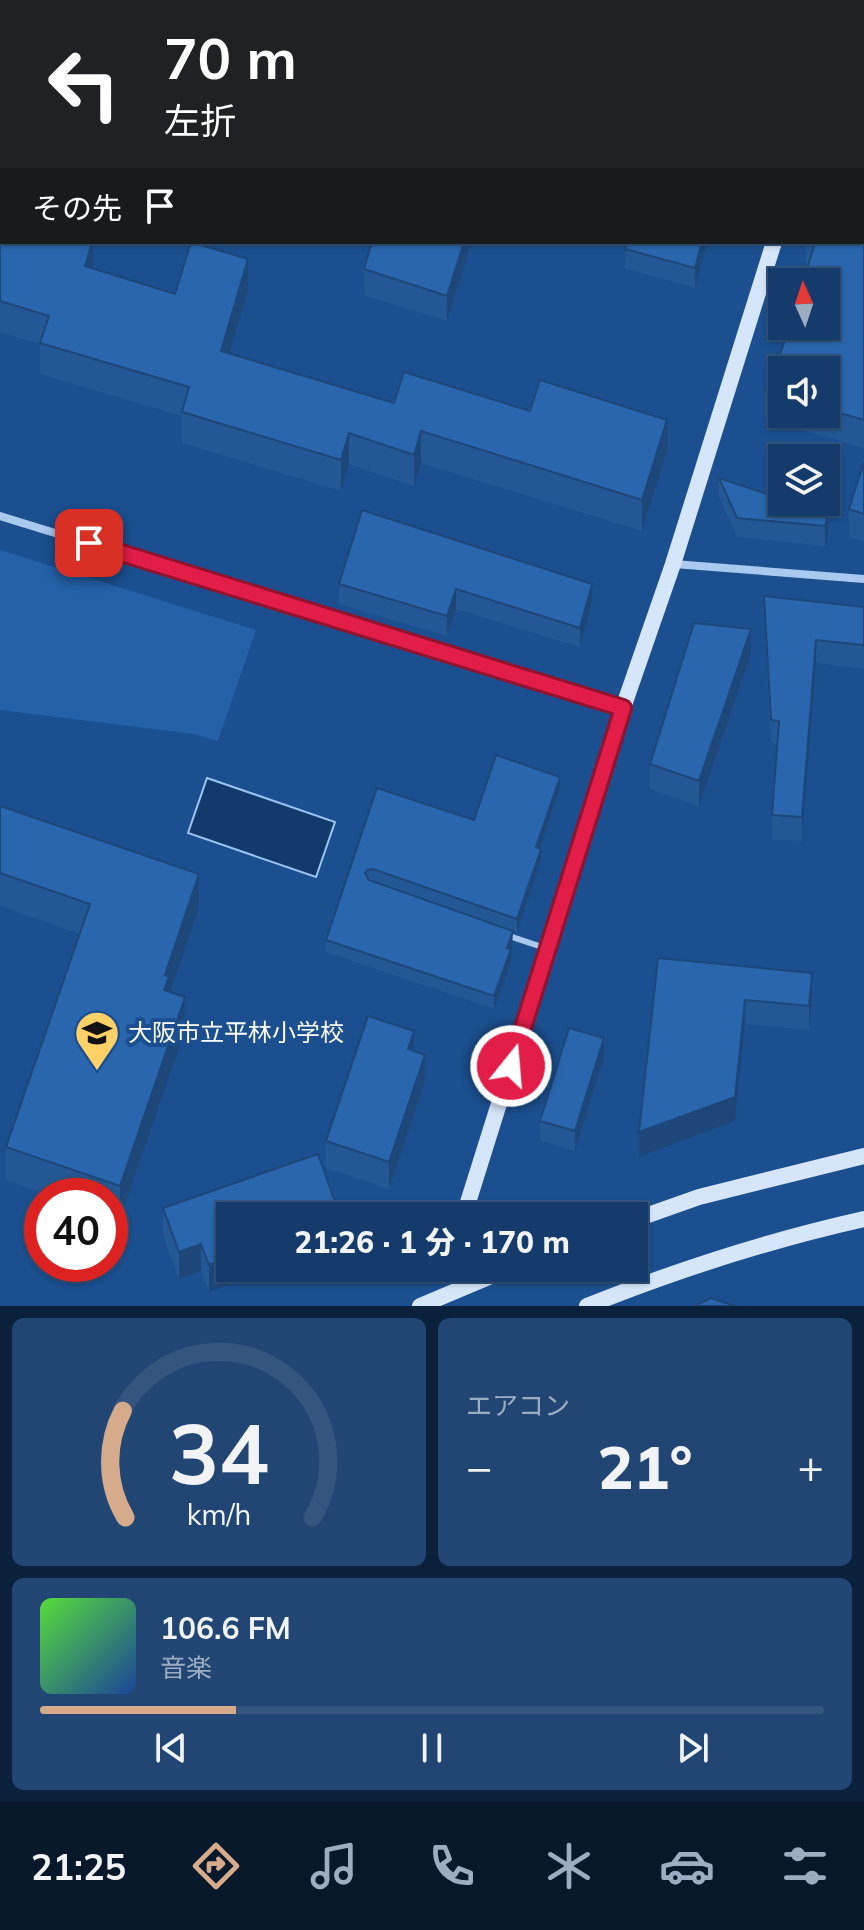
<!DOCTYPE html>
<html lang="ja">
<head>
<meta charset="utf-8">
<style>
  :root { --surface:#143b6b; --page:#214673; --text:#f1f3f6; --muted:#9dadc1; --line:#33557e; --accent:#d6ab8b }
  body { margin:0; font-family:Mulish,"Noto Sans JP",sans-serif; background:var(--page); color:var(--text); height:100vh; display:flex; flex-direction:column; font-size:30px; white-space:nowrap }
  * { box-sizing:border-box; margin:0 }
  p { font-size:26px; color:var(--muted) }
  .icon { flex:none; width:44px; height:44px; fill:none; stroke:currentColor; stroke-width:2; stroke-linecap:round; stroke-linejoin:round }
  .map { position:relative; height:1306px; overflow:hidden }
  .drawer { display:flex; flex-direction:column; gap:12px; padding:12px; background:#0b203b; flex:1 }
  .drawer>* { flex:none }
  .guide { position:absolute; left:0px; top:0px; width:864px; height:244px; box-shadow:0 2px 6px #0004,0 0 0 2px var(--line); background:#202124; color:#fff; overflow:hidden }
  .needle { width:52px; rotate:357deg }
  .tools { position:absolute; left:768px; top:268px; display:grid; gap:16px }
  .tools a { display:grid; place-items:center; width:72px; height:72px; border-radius:0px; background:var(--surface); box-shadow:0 2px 6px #0004,0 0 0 2px var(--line); font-size:40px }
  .speed { position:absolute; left:24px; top:1178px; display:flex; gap:16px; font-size:40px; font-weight:700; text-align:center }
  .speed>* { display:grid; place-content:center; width:104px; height:104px; border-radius:50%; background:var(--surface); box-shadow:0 2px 6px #0004,0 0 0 2px var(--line); line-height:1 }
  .speed .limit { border:12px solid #d22; background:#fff; color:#111 }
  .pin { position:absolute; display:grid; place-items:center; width:68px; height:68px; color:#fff; margin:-34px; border-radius:16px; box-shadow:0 4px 12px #0006 }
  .me { position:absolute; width:88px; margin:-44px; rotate:17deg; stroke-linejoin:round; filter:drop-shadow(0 0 6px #0008) }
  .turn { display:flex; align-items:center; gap:28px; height:168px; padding:0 32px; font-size:36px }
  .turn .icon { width:104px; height:104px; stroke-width:2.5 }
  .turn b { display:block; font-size:56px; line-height:68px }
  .then { display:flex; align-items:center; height:76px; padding:0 32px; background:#0003; gap:16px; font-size:30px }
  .big { font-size:60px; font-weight:800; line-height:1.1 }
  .drawer .card { flex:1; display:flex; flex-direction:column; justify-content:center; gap:12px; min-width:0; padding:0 28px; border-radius:12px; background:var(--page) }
  .drawer .dial { align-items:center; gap:0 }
  .dial svg { height:208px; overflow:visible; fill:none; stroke:var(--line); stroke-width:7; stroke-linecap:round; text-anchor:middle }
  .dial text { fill:var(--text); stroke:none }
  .song { display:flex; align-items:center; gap:24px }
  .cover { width:96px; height:96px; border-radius:12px; background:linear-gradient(135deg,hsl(110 70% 55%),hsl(220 70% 35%)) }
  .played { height:8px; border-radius:4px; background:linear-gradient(90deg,var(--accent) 25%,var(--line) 25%) }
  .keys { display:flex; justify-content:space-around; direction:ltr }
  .heat { display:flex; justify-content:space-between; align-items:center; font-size:44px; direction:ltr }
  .drawer .tiles { flex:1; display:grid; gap:12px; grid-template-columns:1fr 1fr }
  .card:last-child { grid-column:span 2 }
  .trip { position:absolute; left:216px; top:1202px; width:432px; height:80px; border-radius:0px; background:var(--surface); box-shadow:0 2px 6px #0004,0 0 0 2px var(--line); font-weight:800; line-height:80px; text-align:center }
  .menu { display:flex; height:128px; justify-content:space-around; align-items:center; background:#08182b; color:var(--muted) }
  .menu .icon { width:56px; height:56px }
  .menu .current { color:var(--accent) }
  .menu b { font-size:36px; color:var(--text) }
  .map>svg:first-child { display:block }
  .green { fill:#2461a8 }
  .water { fill:#123a6d; stroke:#9cc4f0; stroke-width:2 }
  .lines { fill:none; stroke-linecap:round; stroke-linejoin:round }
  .lane { stroke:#a9c9ee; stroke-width:6 }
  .street { stroke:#a9c9ee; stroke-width:8 }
  .secondary { stroke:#d6e6fa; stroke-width:16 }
  .wall { fill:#245895; fill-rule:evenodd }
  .shaded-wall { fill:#1d4779 }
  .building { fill:#2a66ad; stroke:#1d4779; stroke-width:2 }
  .route-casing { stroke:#92132f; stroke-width:20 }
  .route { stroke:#e11d48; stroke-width:14 }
  .labels { text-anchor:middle; stroke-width:8; stroke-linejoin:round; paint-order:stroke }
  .poi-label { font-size:24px; fill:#fff; stroke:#1b4f8f; text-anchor:start }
</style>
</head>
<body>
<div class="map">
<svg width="864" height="1306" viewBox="0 0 864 1306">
  <rect width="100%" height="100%" fill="#1b4f8f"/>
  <polygon class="green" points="0,550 256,630 218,741 193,734 0,710"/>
  <polygon class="water" points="207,778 335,822 316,877 188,833"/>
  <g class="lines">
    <polyline class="lane" points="506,935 545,948"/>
    <g class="street">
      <polyline points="0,516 623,708"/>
      <polyline points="674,564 864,579"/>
    </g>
    <g class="secondary">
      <polyline points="116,0 123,2"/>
      <polyline points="812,2 812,0"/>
      <polyline points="862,168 864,168"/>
      <polyline points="467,1216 465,1212 623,708 673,564 774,242"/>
      <polyline points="634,1220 699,1197 864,1156"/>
      <polyline points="420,1306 510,1268"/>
      <path d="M 587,1306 C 677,1270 770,1240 864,1219"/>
    </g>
  </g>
  <g class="wall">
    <polygon points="418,0 566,0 565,2 424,2"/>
    <polygon points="0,33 2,242 175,294 248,290 229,354 394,403 530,411 667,451 642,531 421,463 414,486 349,464 341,491 182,443 182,416 40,374 40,344 0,332"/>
    <path d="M 864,213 L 864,448 L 765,419 L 765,391 L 780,355 L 806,272 L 806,244 L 862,242 ZM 782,370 L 826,370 L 826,414 L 782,414 Z"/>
    <polygon points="372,242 472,242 447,321 364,295 364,269"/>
    <polygon points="627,242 708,242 695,288 625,268 625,249"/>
    <polygon points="864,462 864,541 849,537 849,509"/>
    <polygon points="719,478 828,515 828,534 825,546 737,537 719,497"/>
    <polygon points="362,510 592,603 580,647 456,609 447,636 339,604 339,584"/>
    <polygon points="764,596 864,607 864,669 816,663 802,841 772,839 772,815 778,744 771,743 764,620"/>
    <polygon points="751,654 699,806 650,789 650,764"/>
    <polygon points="377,788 474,820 560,789 540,848 541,861 517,932 373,881 513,943 511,949 511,962 494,1009 326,952 326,940"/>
    <polygon points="0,806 199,908 170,992 185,1031 120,1219 110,1216 110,1196 52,1196 6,1180 6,1147 80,934 0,906"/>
    <polygon points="658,958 812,998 809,1030 745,1024 735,1121 639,1157"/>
    <polygon points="414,1051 425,1082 389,1189 326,1168 326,1141"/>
    <polygon points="604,1058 575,1151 540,1140 540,1121"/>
    <polygon points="163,1208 230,1268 277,1268 209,1292 201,1271 179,1279 163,1235"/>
  </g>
  <g class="shaded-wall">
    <polygon points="93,242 93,271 85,266"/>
    <polygon points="464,242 472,242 447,321 447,296"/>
    <polygon points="702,242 708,242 695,288 695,268"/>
    <polygon points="248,259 248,290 221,382 221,351"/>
    <polygon points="667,420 667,451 642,531 642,500"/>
    <polygon points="421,431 421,463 414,486 414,455"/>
    <polygon points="349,433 349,464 341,491 341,460"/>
    <polygon points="828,515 828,534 825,546 825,526"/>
    <polygon points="592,584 592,603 580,647 580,628"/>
    <polygon points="456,589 456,609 447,636 447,616"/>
    <polygon points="751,629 751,654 699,806 699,781"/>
    <polygon points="816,640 816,663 802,841 802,817"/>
    <polygon points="560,777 560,789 536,860 536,847"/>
    <polygon points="541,849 541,861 517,932 517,919"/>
    <polygon points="199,874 199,908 169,996 164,1023 165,975"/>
    <polygon points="513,931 511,962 494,1009 494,996 507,948"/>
    <polygon points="812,973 812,998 809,1030 809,1006"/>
    <polygon points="185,997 185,1031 120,1219 120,1186"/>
    <polygon points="745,1000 745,1024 735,1121 639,1157 639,1132"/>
    <polygon points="414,1031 414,1058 408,1049"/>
    <polygon points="604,1038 604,1058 575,1151 575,1131"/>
    <polygon points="425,1055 425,1082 389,1189 389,1162"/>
    <polygon points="201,1244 201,1271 179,1279 179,1252"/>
    <polygon points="230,1257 230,1268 277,1268 209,1292 209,1265"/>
  </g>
  <g class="building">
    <polygon points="525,0 555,0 555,2 531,2"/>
    <polygon points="0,33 2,33 2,242 92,242 85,266 175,294 191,242 248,259 221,351 394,403 404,372 530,411 540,380 667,420 642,500 421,431 414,455 349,433 341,460 182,412 189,387 40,343 49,316 0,301"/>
    <polygon points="862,213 864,213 864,420 826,409 826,370 782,370 782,396 765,391 777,354 780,355 789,326 826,326 826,282 803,282 814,246 806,244 806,242 862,242"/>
    <polygon points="372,242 464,242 447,296 364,269"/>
    <polygon points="627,242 702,242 695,268 625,249"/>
    <polygon points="864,462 864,514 849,509"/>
    <polygon points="719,478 782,499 782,502 790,502 828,515 825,526 737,518"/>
    <polygon points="362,510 592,584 580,628 456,589 447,616 339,584"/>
    <polygon points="764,596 864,607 864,645 816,640 802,817 772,815 779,721 771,720"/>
    <polygon points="694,623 751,629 699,781 650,764"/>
    <polygon points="496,755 560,777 536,847 541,849 517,919 373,869 368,870 365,873 369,880 513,931 507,948 511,949 494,996 326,940 377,788 474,820"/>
    <polygon points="0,806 199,874 165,975 169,977 164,990 185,997 120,1186 6,1147 90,904 0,873"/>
    <polygon points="658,958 812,973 809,1006 745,1000 735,1097 639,1132"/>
    <polygon points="368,1016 414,1031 408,1049 425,1055 389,1162 326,1141"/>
    <polygon points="569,1028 604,1038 575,1131 540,1121"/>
    <polygon points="318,1154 340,1216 230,1216 230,1257 209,1265 201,1244 179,1252 163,1208"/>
    <polygon points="711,1298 735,1306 694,1306"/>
  </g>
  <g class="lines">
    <g class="route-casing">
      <polyline id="route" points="89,543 623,708 511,1066"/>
    </g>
    <use href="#route" class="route"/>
  </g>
  <defs>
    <g id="school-pin" transform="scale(2.3)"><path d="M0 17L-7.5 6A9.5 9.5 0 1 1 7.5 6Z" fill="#ffd166" stroke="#1b4f8f"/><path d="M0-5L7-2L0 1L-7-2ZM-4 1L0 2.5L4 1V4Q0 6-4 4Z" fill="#111"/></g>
  </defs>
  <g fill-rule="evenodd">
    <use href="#school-pin" x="97" y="1033"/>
  </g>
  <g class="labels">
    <g class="poi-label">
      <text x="128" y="1041">大阪市立平林小学校</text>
    </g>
  </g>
</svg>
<div class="tools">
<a><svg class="needle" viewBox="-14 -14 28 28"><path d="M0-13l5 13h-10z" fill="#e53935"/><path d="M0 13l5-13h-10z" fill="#9dadc1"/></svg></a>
<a><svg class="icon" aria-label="sound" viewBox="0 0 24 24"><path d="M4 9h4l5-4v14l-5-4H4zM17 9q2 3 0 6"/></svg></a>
<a><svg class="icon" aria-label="layers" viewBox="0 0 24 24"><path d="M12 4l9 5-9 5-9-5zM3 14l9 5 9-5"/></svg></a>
</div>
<div class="speed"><div class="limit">40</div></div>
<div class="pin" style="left:89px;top:543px;background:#d93025"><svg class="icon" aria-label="arrive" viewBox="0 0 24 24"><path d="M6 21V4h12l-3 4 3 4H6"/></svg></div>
<svg class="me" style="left:511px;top:1066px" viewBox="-20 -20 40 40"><circle r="17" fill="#e11d48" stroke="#fff" stroke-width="3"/><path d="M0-11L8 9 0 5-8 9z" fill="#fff"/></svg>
<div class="trip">21:26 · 1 分 · 170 m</div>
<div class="guide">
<div class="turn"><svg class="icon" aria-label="left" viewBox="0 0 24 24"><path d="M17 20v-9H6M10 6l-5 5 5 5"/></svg><div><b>70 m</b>左折</div></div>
<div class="then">その先<svg class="icon" aria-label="arrive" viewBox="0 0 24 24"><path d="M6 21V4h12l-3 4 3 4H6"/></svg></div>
</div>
</div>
<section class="drawer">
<div class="tiles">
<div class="card dial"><svg viewBox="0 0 100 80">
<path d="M14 69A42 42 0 1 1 86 69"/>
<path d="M14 69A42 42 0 0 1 13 28" stroke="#d6ab8b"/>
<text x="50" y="56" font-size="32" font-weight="700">34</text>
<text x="50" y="72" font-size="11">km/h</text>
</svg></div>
<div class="card"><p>エアコン</p>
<div class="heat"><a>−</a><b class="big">21°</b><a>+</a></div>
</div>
<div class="card">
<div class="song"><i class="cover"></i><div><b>106.6 FM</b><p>音楽</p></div></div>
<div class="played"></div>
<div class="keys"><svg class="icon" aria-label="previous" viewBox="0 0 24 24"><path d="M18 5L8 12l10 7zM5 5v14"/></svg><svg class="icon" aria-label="pause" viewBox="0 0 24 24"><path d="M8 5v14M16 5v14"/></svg><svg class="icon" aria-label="next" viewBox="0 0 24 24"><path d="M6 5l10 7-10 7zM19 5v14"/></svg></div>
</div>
</div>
</section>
<nav class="menu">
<b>21:25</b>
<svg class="icon current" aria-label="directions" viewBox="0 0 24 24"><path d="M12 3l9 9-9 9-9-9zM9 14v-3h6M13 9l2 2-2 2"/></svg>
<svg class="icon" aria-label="music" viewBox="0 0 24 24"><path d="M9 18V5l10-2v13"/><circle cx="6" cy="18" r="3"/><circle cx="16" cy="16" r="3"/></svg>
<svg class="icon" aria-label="phone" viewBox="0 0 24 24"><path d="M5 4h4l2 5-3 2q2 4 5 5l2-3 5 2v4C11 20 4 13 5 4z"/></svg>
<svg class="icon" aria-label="climate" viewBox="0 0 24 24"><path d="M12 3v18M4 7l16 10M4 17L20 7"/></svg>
<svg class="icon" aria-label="car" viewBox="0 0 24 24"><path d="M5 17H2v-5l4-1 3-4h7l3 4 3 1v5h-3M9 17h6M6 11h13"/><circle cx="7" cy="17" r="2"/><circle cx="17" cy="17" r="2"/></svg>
<svg class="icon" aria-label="filters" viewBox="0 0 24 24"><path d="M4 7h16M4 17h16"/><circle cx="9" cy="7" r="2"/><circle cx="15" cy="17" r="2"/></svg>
</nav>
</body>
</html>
